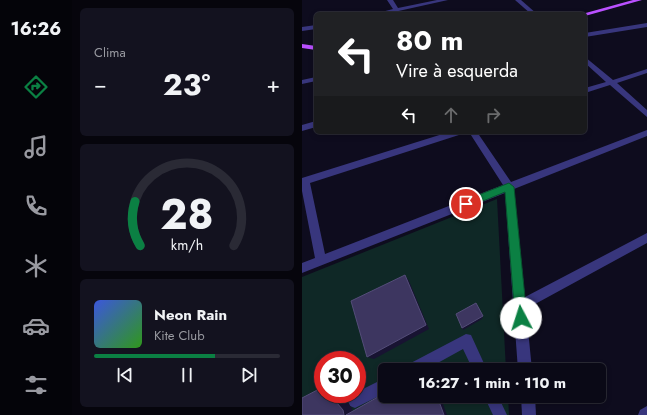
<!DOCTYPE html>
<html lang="pt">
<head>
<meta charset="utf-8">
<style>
  :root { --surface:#0a0916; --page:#13121f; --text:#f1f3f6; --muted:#999aa1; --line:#2a2a35; --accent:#0b8043 }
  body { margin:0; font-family:Jost,sans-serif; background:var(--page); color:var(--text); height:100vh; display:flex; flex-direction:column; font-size:15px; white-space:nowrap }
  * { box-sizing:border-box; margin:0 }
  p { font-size:13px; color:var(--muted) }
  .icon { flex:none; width:22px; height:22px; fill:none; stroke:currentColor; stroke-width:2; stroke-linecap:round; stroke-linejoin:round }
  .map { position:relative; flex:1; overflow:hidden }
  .drawer { display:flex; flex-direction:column; gap:8px; padding:8px; background:#06050c; width:230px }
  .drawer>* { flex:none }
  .hud { position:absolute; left:12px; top:12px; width:273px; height:122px; border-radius:6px; box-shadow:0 2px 6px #0003,0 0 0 1px var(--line); background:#202124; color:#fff; overflow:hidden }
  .speed { position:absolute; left:12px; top:351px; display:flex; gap:8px; font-size:20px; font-weight:700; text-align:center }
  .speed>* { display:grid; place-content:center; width:52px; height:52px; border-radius:50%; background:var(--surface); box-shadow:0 2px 6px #0003,0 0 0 1px var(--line); line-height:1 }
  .speed .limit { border:6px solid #d22; background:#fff; color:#111 }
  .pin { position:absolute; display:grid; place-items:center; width:34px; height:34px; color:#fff; margin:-17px; border:2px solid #fff; border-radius:50%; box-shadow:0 1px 4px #0007 }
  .me { position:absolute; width:44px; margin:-22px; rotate:355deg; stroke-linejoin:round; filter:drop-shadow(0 0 3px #0008) }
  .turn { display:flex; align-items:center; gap:14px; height:84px; padding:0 16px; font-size:18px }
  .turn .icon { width:52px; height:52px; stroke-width:2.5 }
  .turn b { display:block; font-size:28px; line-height:34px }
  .lanes { display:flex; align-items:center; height:38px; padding:0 16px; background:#0003; justify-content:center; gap:20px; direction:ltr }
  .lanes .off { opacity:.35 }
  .big { font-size:30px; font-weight:700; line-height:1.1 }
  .drawer .widget { flex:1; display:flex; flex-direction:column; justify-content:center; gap:6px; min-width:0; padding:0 14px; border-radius:6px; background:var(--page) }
  .drawer .dial { align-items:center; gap:0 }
  .dial svg { height:104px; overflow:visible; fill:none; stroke:var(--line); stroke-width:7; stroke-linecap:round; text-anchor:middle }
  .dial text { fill:var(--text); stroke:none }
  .song { display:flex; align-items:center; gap:12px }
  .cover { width:48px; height:48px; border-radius:6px; background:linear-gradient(135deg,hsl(230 70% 55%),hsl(110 70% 35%)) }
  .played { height:4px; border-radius:2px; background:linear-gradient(90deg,var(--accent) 65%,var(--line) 65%) }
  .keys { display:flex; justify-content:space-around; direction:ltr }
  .heat { display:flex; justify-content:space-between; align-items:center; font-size:22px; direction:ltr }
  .trip { position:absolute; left:76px; top:363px; width:228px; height:40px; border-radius:6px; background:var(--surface); box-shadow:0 2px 6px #0003,0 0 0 1px var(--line); font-weight:700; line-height:40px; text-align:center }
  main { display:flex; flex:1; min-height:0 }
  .tab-bar { display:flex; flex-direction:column; width:72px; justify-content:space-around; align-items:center; background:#040409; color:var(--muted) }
  .tab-bar .icon { width:28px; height:28px }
  .tab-bar .current { color:var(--accent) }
  .tab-bar b { font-size:18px; color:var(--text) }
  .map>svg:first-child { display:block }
  .green { fill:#0f2826; fill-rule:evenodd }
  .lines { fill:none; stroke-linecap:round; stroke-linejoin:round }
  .minor { fill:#38367d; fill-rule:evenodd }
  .major { fill:#ba50ff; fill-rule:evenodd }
  .shaded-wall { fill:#181332 }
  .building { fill:#3d3660; stroke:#544d79 }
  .route { fill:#0b8043; stroke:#07532c }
</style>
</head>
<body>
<main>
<nav class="tab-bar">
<b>16:26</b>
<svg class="icon current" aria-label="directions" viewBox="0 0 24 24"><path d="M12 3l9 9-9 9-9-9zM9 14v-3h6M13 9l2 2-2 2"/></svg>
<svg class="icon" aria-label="music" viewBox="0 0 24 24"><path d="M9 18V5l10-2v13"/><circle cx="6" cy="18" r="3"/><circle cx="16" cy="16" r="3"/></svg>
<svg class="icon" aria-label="phone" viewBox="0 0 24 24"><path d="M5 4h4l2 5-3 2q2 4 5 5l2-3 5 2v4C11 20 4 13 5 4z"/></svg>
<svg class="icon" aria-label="climate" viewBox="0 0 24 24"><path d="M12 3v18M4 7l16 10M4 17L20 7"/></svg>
<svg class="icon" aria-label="car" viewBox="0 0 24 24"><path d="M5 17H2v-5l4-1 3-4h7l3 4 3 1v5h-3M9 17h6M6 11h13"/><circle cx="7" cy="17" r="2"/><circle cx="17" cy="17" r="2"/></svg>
<svg class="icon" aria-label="filters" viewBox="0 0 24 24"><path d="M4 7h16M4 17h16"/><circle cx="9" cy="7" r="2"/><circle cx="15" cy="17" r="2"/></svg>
</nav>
<section class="drawer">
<div class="widget"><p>Clima</p>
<div class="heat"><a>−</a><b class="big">23°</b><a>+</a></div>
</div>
<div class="widget dial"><svg viewBox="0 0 100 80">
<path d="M14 69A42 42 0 1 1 86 69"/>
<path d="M14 69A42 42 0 0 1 10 35" stroke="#0b8043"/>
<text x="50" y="56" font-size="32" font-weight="700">28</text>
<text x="50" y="72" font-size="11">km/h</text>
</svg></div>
<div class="widget">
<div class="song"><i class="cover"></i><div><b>Neon Rain</b><p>Kite Club</p></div></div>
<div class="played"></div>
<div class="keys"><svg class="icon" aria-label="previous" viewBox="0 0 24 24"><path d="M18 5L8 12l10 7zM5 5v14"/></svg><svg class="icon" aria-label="pause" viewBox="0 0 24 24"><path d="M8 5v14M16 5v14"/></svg><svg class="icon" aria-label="next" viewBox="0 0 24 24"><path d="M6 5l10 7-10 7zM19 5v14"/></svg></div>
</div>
</section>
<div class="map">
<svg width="345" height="415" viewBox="0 0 345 415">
  <rect width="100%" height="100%" fill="#0e0c1e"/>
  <path class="green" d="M 195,199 L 204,370 L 83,370 L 83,396 L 206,396 L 207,415 L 0,415 L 0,277 ZM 21,360 L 55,360 L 55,394 L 21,394 Z"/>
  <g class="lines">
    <g class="minor">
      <polygon points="85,0 91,0 96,8 135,0 146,0 83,14 72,14 91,9"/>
      <polygon points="213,0 219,0 235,14 229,14"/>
      <polygon points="345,23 345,27 283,37 283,33"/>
      <polygon points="14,25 14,29 0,31 0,27"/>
      <polygon points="283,57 311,80 345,69 345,73 315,83 345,110 345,117 308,85 283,93 283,88 304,82 283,63"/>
      <polygon points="14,77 14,81 0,84 0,80"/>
      <polygon points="14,121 14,127 0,131 0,125"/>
      <polygon points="345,130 345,136 212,189 223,297 345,233 345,243 224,309 230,370 216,370 203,193 0,273 0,263 13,258 0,191 0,178 147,132 161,132 160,134 8,183 23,254 201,185 167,132 175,132 209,182"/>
      <polygon points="164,334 169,335 185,370 171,370 161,349 123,370 103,370 105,365"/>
      <polygon points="83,378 83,393 53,408 48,406 46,401 48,396 55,394 55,392"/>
      <polygon points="182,396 196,396 205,415 191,415"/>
      <polygon points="219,396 233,396 234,415 220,415"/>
      <polygon points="345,406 345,415 336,415 338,410"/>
    </g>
    <g class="major">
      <polygon points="331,0 340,0 283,16 283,14 280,14"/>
      <polygon points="0,44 14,46 14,50 0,48"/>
    </g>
  </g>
  <g class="shaded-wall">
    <polygon points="103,275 107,281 127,329 72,359 65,357"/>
    <polygon points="181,316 180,319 161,330 160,328"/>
    <polygon points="37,394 46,394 46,396 45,402 50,408 51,414 42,415 35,403"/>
    <polygon points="135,396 138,396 145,415 142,415"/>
  </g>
  <g class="building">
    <polygon points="103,275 124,325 65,357 49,301"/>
    <polygon points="174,303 181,316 160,328 154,314"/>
    <polygon points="21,387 21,394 37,394 38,396 35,403 41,410 42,415 0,415 0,398"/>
    <polygon points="83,393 83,396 135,396 142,415 44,415"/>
  </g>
  <polygon class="route" points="207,183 212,187 225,318 223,322 219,324 215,322 213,318 203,192 164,208 159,204 161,201"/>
</svg>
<div class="speed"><div class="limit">30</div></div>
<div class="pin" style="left:164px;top:204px;background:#d93025"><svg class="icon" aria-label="arrive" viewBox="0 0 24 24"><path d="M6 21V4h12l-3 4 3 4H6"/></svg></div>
<svg class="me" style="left:219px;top:318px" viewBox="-20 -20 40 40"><circle r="19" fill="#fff"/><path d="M0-13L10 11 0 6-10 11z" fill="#0b8043"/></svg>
<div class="trip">16:27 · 1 min · 110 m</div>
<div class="hud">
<div class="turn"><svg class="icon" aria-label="left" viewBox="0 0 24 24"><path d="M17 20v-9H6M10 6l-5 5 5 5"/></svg><div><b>80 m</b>Vire à esquerda</div></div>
<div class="lanes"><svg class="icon" aria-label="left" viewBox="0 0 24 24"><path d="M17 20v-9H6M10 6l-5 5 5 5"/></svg><svg class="icon off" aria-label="ahead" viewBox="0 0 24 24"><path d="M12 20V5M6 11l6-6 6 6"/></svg><svg class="icon off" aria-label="right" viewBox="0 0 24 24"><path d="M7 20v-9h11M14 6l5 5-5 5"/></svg></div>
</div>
</div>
</main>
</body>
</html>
